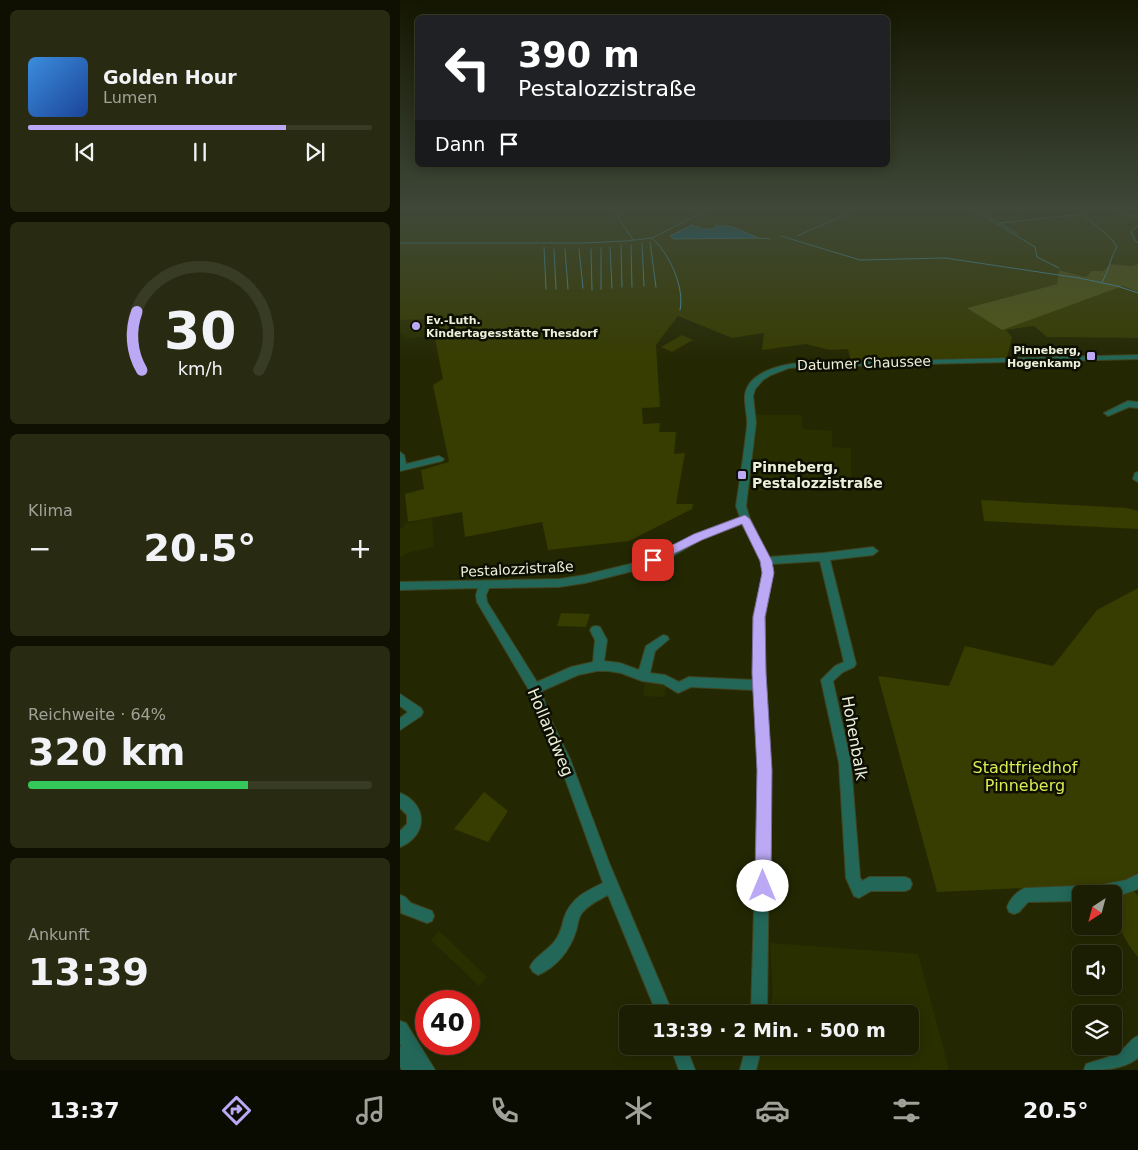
<!DOCTYPE html>
<html lang="de">
<head>
<meta charset="utf-8">
<style>
  :root { --surface:#1b1e02; --page:#282b11; --text:#f1f3f6; --muted:#a0a299; --line:#393c24; --accent:#bca9f5 }
  body { margin:0; font-family:"DejaVu Sans",sans-serif; background:var(--page); color:var(--text); height:100vh; display:flex; flex-direction:column; font-size:19px; white-space:nowrap }
  * { box-sizing:border-box; margin:0 }
  p { font-size:16px; color:var(--muted) }
  .icon { flex:none; width:28px; height:28px; fill:none; stroke:currentColor; stroke-width:2; stroke-linecap:round; stroke-linejoin:round }
  .map { position:relative; flex:1; overflow:hidden }
  .panel { display:flex; flex-direction:column; gap:10px; padding:10px; background:#0f1001; width:400px }
  .panel>* { flex:none }
  .hud { position:absolute; left:15px; top:15px; width:475px; height:152px; border-radius:8px; box-shadow:0 2px 12px #0003,0 0 0 1px var(--line); background:#202124; color:#fff; overflow:hidden }
  .needle { width:32px; rotate:216deg }
  .tools { position:absolute; left:672px; top:885px; display:grid; gap:10px }
  .tools a { display:grid; place-items:center; width:50px; height:50px; border-radius:8px; background:var(--surface); box-shadow:0 2px 12px #0003,0 0 0 1px var(--line); font-size:25px }
  .speed { position:absolute; left:15px; top:990px; display:flex; gap:10px; font-size:25px; font-weight:700; text-align:center }
  .speed>* { display:grid; place-content:center; width:65px; height:65px; border-radius:50%; background:var(--surface); box-shadow:0 2px 12px #0003,0 0 0 1px var(--line); line-height:1 }
  .speed .limit { border:8px solid #d22; background:#fff; color:#111 }
  .pin { position:absolute; display:grid; place-items:center; width:42px; height:42px; color:#fff; margin:-21px; border-radius:10px; box-shadow:0 2px 8px #0006 }
  .me { position:absolute; width:55px; margin:-28px; rotate:0deg; stroke-linejoin:round; filter:drop-shadow(0 0 4px #0008) }
  .turn { display:flex; align-items:center; gap:18px; height:105px; padding:0 20px; font-size:22px }
  .turn .icon { width:65px; height:65px; stroke-width:2.5 }
  .turn b { display:block; font-size:35px; line-height:42px }
  .then { display:flex; align-items:center; height:48px; padding:0 20px; background:#0003; gap:10px; font-size:19px }
  .big { font-size:38px; font-weight:700; line-height:1.1 }
  .panel .widget { flex:1; display:flex; flex-direction:column; justify-content:center; gap:8px; min-width:0; padding:0 18px; border-radius:8px; background:var(--page) }
  .panel .dial { align-items:center; gap:0 }
  .dial svg { height:130px; overflow:visible; fill:none; stroke:var(--line); stroke-width:7; stroke-linecap:round; text-anchor:middle }
  .dial text { fill:var(--text); stroke:none }
  .song { display:flex; align-items:center; gap:15px }
  .cover { width:60px; height:60px; border-radius:8px; background:linear-gradient(135deg,hsl(210 70% 55%),hsl(220 70% 35%)) }
  .played { height:5px; border-radius:2px; background:linear-gradient(90deg,var(--accent) 75%,var(--line) 75%) }
  .keys { display:flex; justify-content:space-around; direction:ltr }
  .heat { display:flex; justify-content:space-between; align-items:center; font-size:28px; direction:ltr }
  .charge { height:8px; border-radius:4px; background:linear-gradient(90deg,#34c759 64%,var(--line) 0) }
  .trip { position:absolute; left:219px; top:1005px; width:300px; height:50px; border-radius:8px; background:var(--surface); box-shadow:0 2px 12px #0003,0 0 0 1px var(--line); font-weight:700; line-height:50px; text-align:center }
  .dock { display:flex; height:80px; justify-content:space-around; align-items:center; background:#0b0c01; color:var(--muted) }
  .dock .icon { width:35px; height:35px }
  .dock .active { color:var(--accent) }
  .dock b { font-size:22px; color:var(--text) }
  main { display:flex; flex:1; min-height:0 }
  .map>svg:first-child { display:block }
  .built { fill:#2a2f00 }
  .green { fill:#373c00 }
  .forest { fill:#515817 }
  .water { fill:#057aaa; stroke:#4a9db8 }
  .lines { fill:none; stroke-linecap:round; stroke-linejoin:round }
  .stream { stroke:#4a9db8; stroke-width:1 }
  .minor-casing { stroke:#404420; stroke-width:2 }
  .minor { fill:#226758; fill-rule:evenodd }
  .route { fill:#bca9f5; stroke:#7a6e9f }
  .poi-dot { fill:#bca9f5; stroke:#0d0f03; stroke-width:2 }
  .labels { text-anchor:middle; stroke-width:5; stroke-linejoin:round; paint-order:stroke }
  .far-poi-label { font-size:11px; font-weight:bold; fill:#ecf0da; stroke:#0d0f03; text-anchor:start }
  .street-label { font-size:14px; fill:#ecf0da; stroke:#0d0f03 }
  .poi-label { font-size:14px; font-weight:bold; fill:#ecf0da; stroke:#0d0f03; text-anchor:start }
  .near-street-label { font-size:16px; fill:#ecf0da; stroke:#0d0f03 }
  .near-park-label { font-size:16px; fill:#daeb51; stroke:#0d0f03 }
</style>
</head>
<body>
<main>
<section class="panel">
<div class="widget">
<div class="song"><i class="cover"></i><div><b>Golden Hour</b><p>Lumen</p></div></div>
<div class="played"></div>
<div class="keys"><svg class="icon" aria-label="previous" viewBox="0 0 24 24"><path d="M18 5L8 12l10 7zM5 5v14"/></svg><svg class="icon" aria-label="pause" viewBox="0 0 24 24"><path d="M8 5v14M16 5v14"/></svg><svg class="icon" aria-label="next" viewBox="0 0 24 24"><path d="M6 5l10 7-10 7zM19 5v14"/></svg></div>
</div>
<div class="widget dial"><svg viewBox="0 0 100 80">
<path d="M14 69A42 42 0 1 1 86 69"/>
<path d="M14 69A42 42 0 0 1 11 33" stroke="#bca9f5"/>
<text x="50" y="56" font-size="32" font-weight="700">30</text>
<text x="50" y="72" font-size="11">km/h</text>
</svg></div>
<div class="widget"><p>Klima</p>
<div class="heat"><a>−</a><b class="big">20.5°</b><a>+</a></div>
</div>
<div class="widget"><p>Reichweite · 64%</p><b class="big">320 km</b><div class="charge"></div></div>
<div class="widget"><p>Ankunft</p><b class="big">13:39</b></div>
</section>
<div class="map">
<svg width="738" height="1070" viewBox="0 0 738 1070">
  <rect width="100%" height="100%" fill="#242802"/>
  <g class="built">
    <polygon points="31,318 35,335 8,339 0,332 0,320"/>
    <polygon points="355,415 401,415 403,429 432,431 432,447 451,448 451,490 350,491 357,422"/>
    <polygon points="32,518 34,547 9,552 0,557 0,529 4,527 4,524"/>
    <polygon points="245,682 267,683 264,697 243,696"/>
    <polygon points="39,931 87,977 79,986 31,940"/>
    <polygon points="370,943 518,954 549,1070 357,1070 362,1046 510,1046 510,1014 369,1014 373,995"/>
  </g>
  <g class="green">
    <polygon points="0,211 738,211 738,227 733,231 738,242 738,264 732,266 710,264 703,271 691,271 686,277 660,270 657,284 568,308 602,329 723,286 738,292 738,338 647,337 634,326 606,330 612,337 607,357 451,361 448,349 430,350 406,344 362,350 364,333 332,338 278,316 256,345 260,407 242,408 243,424 260,423 259,432 276,432 274,454 285,453 276,504 293,504 292,509 229,541 148,550 142,522 65,537 62,512 8,522 5,494 24,489 21,470 49,462 33,385 43,379 31,319 0,320"/>
    <polygon points="282,335 293,340 272,352 261,347"/>
    <polygon points="581,500 727,508 738,511 738,529 584,521"/>
    <polygon points="738,588 738,872 728,881 714,884 537,892 478,676 549,686 565,646 653,666 697,610"/>
    <polygon points="161,613 190,614 186,627 157,626"/>
    <polygon points="84,792 108,811 88,842 54,829"/>
    <path d="M 734,891 L 738,896 L 738,957 C 723,940 714,919 714,896 Z"/>
  </g>
  <polygon class="forest" points="710,264 732,266 738,264 738,292 723,286 602,330 567,308 657,284 659,270 686,277 691,271 703,271"/>
  <polygon class="water" points="292,225 303,229 313,229 316,225 333,227 358,238 274,239 270,236"/>
  <g class="lines">
    <g class="stream">
      <polyline points="214,211 233,240"/>
      <polyline points="575,211 635,247 637,257 659,268"/>
      <polyline points="580,211 618,234"/>
      <path d="M 680,211 C 691,225 708,231 717,247 C 710,258 709,271 702,282"/>
      <polyline points="715,211 738,217"/>
      <polyline points="600,223 684,214"/>
      <polyline points="738,226 731,231 735,241 738,243"/>
      <polyline points="381,236 460,260 545,258 679,278 717,286 738,293"/>
      <polyline points="397,236 443,216 450,211"/>
      <path d="M 252,238 C 269,253 285,287 280,310"/>
      <polyline points="358,238 370,239"/>
      <polyline points="250,242 256,287"/>
      <polyline points="0,243 182,243 226,241 252,238 305,211"/>
      <polyline points="242,243 244,286"/>
      <polyline points="221,245 222,287"/>
      <polyline points="231,245 232,287"/>
      <polyline points="144,247 146,289"/>
      <polyline points="210,247 212,288"/>
      <polyline points="201,248 201,289"/>
      <polyline points="154,249 156,289"/>
      <polyline points="165,249 168,289"/>
      <polyline points="179,249 183,288"/>
      <polyline points="191,249 192,290"/>
    </g>
    <g class="minor-casing">
      <g id="minor">
        <path d="M 738,355 L 738,359 L 401,367 L 389,368 L 371,375 L 363,380 L 355,389 L 353,396 L 356,423 L 346,506 L 350,519 L 369,557 L 424,553 L 473,547 L 478,551 L 473,555 L 430,560 L 456,664 L 454,667 L 443,672 L 433,681 L 451,763 L 460,877 L 462,881 L 469,877 L 505,877 L 510,879 L 512,884 L 510,889 L 505,891 L 471,891 L 459,898 L 454,896 L 446,878 L 439,763 L 421,680 L 435,666 L 444,662 L 420,561 L 372,564 L 373,573 L 365,617 L 365,661 L 370,770 L 367,1014 L 351,1014 L 358,770 L 354,690 L 291,687 L 278,693 L 263,684 L 242,681 L 221,673 L 208,671 L 197,671 L 178,675 L 142,691 L 147,712 L 170,759 L 210,865 L 273,1014 L 257,1014 L 208,895 C 199,900 189,904 182,913 C 178,918 178,925 176,931 C 170,950 157,967 138,975 L 133,972 L 130,967 C 134,957 147,951 154,942 C 160,935 162,927 164,918 C 171,898 186,891 203,883 L 158,759 L 135,712 L 129,690 L 77,602 L 76,595 L 78,588 L 0,590 L 0,582 L 159,579 L 185,575 L 234,563 L 267,549 L 294,535 L 340,517 L 336,506 C 340,479 344,453 347,426 C 348,416 344,405 345,395 C 348,372 382,364 401,363 ZM 342,524 L 361,561 L 363,573 L 353,617 L 354,680 L 289,677 L 279,682 L 265,675 L 250,673 L 255,651 L 269,639 L 267,636 L 263,635 L 246,646 L 239,670 L 220,663 L 204,661 L 207,640 L 200,627 L 196,626 L 192,627 L 190,630 L 195,640 L 193,662 L 171,667 L 137,682 L 87,602 L 86,595 L 89,588 L 159,587 L 185,583 L 237,570 L 275,555 L 302,539 Z"/>
        <polygon points="728,401 738,402 738,408 729,407 708,416 704,413"/>
        <polygon points="0,452 4,455 6,464 39,456 44,459 42,461 0,471"/>
        <polygon points="738,472 738,482 733,479 735,473"/>
        <polygon points="0,694 21,708 23,712 21,716 0,730 0,718 8,712 0,706"/>
        <path d="M 0,793 C 28,804 28,836 0,847 L 0,831 L 7,824 L 7,815 L 0,808 Z"/>
        <path d="M 738,874 L 738,889 L 716,897 L 714,897 L 714,894 L 681,894 L 681,901 L 628,902 L 619,912 L 614,914 L 609,912 L 607,907 C 610,899 617,891 625,888 L 701,885 L 726,880 Z"/>
        <polygon points="0,895 5,897 11,903 32,911 34,916 32,921 27,923 1,913"/>
        <polygon points="0,1021 6,1023 35,1070 2,1070 0,1067 0,1046 2,1047 0,1044"/>
        <path d="M 738,1036 L 738,1058 C 722,1070 704,1070 684,1070 L 686,1064 C 697,1060 710,1058 720,1051 C 727,1047 730,1039 738,1036 Z"/>
        <polygon points="270,1046 286,1046 295,1070 279,1070"/>
        <polygon points="346,1046 362,1046 356,1070 340,1070"/>
      </g>
    </g>
    <use href="#minor" class="minor"/>
  </g>
  <linearGradient id="sky" x2="0" y2="1"><stop stop-color="#141601"/><stop offset="0.58" stop-color="#3f4839"/><stop offset="1" stop-color="#3f4839" stop-opacity="0"/></linearGradient>
  <rect width="738" height="361" fill="url(#sky)"/>
  <polygon class="route" points="345,515 350,519 372,561 374,573 365,617 366,673 372,770 371,886 369,891 363,894 357,891 355,886 357,770 352,673 353,617 362,573 360,561 342,524 302,540 257,562 253,564 247,560 249,557 294,534"/>
  <g class="poi-dot">
    <circle cx="16" cy="326" r="5"/>
    <rect x="686" y="351" width="10" height="10" rx="2.5"/>
    <rect x="337" y="470" width="10" height="10" rx="2.5"/>
  </g>
  <g class="labels">
    <g class="far-poi-label">
      <text x="26" y="324">Ev.-Luth.<tspan x="26" dy="13">Kindertagesstätte Thesdorf</tspan></text>
      <text x="681" y="354" text-anchor="end">Pinneberg,<tspan x="681" dy="13">Hogenkamp</tspan></text>
    </g>
    <g class="street-label">
      <text transform="translate(464 363) rotate(-2)" y="5">Datumer Chaussee</text>
      <text transform="translate(117 569) rotate(-3)" y="5">Pestalozzistraße</text>
    </g>
    <g class="poi-label">
      <text x="352" y="472">Pinneberg,<tspan x="352" dy="16">Pestalozzistraße</tspan></text>
    </g>
    <g class="near-street-label">
      <text transform="translate(151 732) rotate(67)" y="6">Hollandweg</text>
      <text transform="translate(455 738) rotate(80)" y="6">Hohenbalk</text>
    </g>
    <g class="near-park-label">
      <text x="625" y="773">Stadtfriedhof<tspan x="625" dy="18">Pinneberg</tspan></text>
    </g>
  </g>
</svg>
<div class="tools">
<a><svg class="needle" viewBox="-14 -14 28 28"><path d="M0-13l5 13h-10z" fill="#e53935"/><path d="M0 13l5-13h-10z" fill="#a0a299"/></svg></a>
<a><svg class="icon" aria-label="sound" viewBox="0 0 24 24"><path d="M4 9h4l5-4v14l-5-4H4zM17 9q2 3 0 6"/></svg></a>
<a><svg class="icon" aria-label="layers" viewBox="0 0 24 24"><path d="M12 4l9 5-9 5-9-5zM3 14l9 5 9-5"/></svg></a>
</div>
<div class="speed"><div class="limit">40</div></div>
<div class="pin" style="left:253px;top:560px;background:#d93025"><svg class="icon" aria-label="arrive" viewBox="0 0 24 24"><path d="M6 21V4h12l-3 4 3 4H6"/></svg></div>
<svg class="me" style="left:363px;top:886px" viewBox="-20 -20 40 40"><circle r="19" fill="#fff"/><path d="M0-13L10 11 0 6-10 11z" fill="#bca9f5"/></svg>
<div class="trip">13:39 · 2 Min. · 500 m</div>
<div class="hud">
<div class="turn"><svg class="icon" aria-label="left" viewBox="0 0 24 24"><path d="M17 20v-9H6M10 6l-5 5 5 5"/></svg><div><b>390 m</b>Pestalozzistraße</div></div>
<div class="then">Dann<svg class="icon" aria-label="arrive" viewBox="0 0 24 24"><path d="M6 21V4h12l-3 4 3 4H6"/></svg></div>
</div>
</div>
</main>
<nav class="dock">
<b>13:37</b>
<svg class="icon active" aria-label="directions" viewBox="0 0 24 24"><path d="M12 3l9 9-9 9-9-9zM9 14v-3h6M13 9l2 2-2 2"/></svg>
<svg class="icon" aria-label="music" viewBox="0 0 24 24"><path d="M9 18V5l10-2v13"/><circle cx="6" cy="18" r="3"/><circle cx="16" cy="16" r="3"/></svg>
<svg class="icon" aria-label="phone" viewBox="0 0 24 24"><path d="M5 4h4l2 5-3 2q2 4 5 5l2-3 5 2v4C11 20 4 13 5 4z"/></svg>
<svg class="icon" aria-label="climate" viewBox="0 0 24 24"><path d="M12 3v18M4 7l16 10M4 17L20 7"/></svg>
<svg class="icon" aria-label="car" viewBox="0 0 24 24"><path d="M5 17H2v-5l4-1 3-4h7l3 4 3 1v5h-3M9 17h6M6 11h13"/><circle cx="7" cy="17" r="2"/><circle cx="17" cy="17" r="2"/></svg>
<svg class="icon" aria-label="filters" viewBox="0 0 24 24"><path d="M4 7h16M4 17h16"/><circle cx="9" cy="7" r="2"/><circle cx="15" cy="17" r="2"/></svg>
<b>20.5°</b>
</nav>
</body>
</html>
